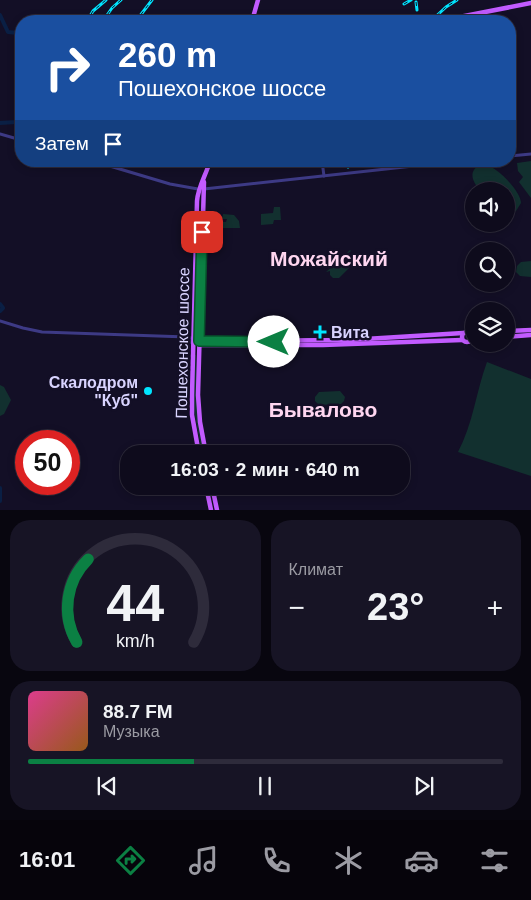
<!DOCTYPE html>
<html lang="ru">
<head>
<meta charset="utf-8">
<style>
  :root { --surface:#0e0b1c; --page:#171425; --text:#f1f3f6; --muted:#9b9ba3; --line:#2e2b3b; --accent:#0b8043 }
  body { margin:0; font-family:Arial,sans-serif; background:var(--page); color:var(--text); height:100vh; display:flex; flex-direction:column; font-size:19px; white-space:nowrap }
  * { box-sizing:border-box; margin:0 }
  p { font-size:16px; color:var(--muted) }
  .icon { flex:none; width:28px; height:28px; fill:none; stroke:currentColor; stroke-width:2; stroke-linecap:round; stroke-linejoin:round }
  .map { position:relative; height:510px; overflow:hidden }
  .side { display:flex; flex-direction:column; gap:10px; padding:10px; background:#08060f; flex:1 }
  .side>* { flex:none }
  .top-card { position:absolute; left:15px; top:15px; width:501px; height:152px; border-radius:20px; box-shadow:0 2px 8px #0003,0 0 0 1px var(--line); background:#1a4fa0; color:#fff; overflow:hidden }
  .tools { position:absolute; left:465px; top:182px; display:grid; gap:10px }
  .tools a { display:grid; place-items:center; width:50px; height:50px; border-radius:50%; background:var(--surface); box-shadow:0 2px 8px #0003,0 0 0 1px var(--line); font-size:25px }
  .speed { position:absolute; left:15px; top:430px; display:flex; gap:10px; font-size:25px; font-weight:700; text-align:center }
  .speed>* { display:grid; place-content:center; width:65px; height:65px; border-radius:50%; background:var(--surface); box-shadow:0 2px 8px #0003,0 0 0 1px var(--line); line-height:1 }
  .speed .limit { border:8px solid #d22; background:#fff; color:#111 }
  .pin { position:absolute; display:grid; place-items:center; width:42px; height:42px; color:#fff; margin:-21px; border-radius:10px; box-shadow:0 2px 8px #0006 }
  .me { position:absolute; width:55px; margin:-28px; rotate:270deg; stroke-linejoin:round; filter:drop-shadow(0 0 4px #0008) }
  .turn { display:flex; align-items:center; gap:18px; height:105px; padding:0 20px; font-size:22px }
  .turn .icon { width:65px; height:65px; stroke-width:2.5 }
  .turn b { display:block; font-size:35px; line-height:42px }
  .then { display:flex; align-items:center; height:48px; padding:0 20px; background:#0003; gap:10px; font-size:19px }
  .big { font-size:38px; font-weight:700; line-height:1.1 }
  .side .tile { flex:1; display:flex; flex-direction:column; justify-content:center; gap:8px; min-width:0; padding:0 18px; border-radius:20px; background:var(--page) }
  .side .dial { align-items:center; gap:0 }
  .dial svg { height:130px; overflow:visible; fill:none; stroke:var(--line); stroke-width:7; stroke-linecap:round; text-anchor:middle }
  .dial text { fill:var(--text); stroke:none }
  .song { display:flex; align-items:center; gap:15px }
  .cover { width:60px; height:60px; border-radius:8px; background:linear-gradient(135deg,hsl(330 70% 55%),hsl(30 70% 35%)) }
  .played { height:5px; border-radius:2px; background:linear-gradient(90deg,var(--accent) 35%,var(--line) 35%) }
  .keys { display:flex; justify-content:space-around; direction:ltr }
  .heat { display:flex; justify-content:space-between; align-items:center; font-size:28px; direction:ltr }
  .side .tiles { flex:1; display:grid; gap:10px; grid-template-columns:1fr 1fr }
  .tile:last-child { grid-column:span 2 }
  .trip { position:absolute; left:120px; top:445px; width:290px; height:50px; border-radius:20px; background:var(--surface); box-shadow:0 2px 8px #0003,0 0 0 1px var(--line); font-weight:700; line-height:50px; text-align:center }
  .tabs { display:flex; height:80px; justify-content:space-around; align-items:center; background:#06040b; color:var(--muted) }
  .tabs .icon { width:35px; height:35px }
  .tabs .active { color:var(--accent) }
  .tabs b { font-size:22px; color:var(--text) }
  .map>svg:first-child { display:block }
  .green { fill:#12302f }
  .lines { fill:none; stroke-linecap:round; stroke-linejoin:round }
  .river { stroke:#0a1f44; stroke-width:4 }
  .minor { stroke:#3d3a85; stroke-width:3 }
  .major { stroke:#c25bff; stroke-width:4.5 }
  .rail-casing { stroke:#00e5ff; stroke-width:3 }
  .rail { stroke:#130f26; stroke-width:1; stroke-dasharray:4; stroke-linecap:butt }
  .route-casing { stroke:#07532c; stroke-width:12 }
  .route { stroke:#0b8043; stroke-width:9 }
  .poi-dot { fill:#00e5ff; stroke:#130f26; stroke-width:2 }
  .labels { text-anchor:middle; stroke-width:5; stroke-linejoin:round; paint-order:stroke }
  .poi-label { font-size:16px; font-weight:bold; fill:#d9d4ff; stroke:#130f26; text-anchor:start }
  .street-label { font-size:16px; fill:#d9d4ff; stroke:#130f26 }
  .district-label { font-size:21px; font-weight:bold; fill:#ffd6f0; stroke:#130f26 }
</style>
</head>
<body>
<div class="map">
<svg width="531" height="510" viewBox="0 0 531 510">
  <rect width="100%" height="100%" fill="#130f26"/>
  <g class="green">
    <polygon points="531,161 531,198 519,182 523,177 518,171 517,163"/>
    <path d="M 482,164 C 495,164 521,191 521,203 L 516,211 L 506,213 L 506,191 L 481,191 C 472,182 467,170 482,164 Z"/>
    <polygon points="274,207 280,207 281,220 274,220 273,224 261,225 261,214 273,213"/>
    <polygon points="223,214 234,215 239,221 240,228 223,228 223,222 226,222 227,219 222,219"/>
    <polygon points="350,250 351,251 346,255 353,258 353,264 339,278 333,278 330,275 330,271 326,272"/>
    <polygon points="531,261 531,277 520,276 516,272 517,266 521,262"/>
    <polygon points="194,355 196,355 198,420 204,454 202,454 194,410"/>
    <path d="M 487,362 L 531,379 L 531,476 L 458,452 C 473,424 476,392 487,362 Z"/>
    <polygon points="0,385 4,387 11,400 4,414 0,416"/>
    <polygon points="340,391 345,397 344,401 341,404 319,405 315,401 315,397 319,392"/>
  </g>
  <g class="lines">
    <g class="river">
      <polyline points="0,15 8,32 18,33 20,35 21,46"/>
      <polyline points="0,123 16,122 21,115"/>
      <polyline points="0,304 3,308 0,311"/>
      <polyline points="0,488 0,501"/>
    </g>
    <g class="minor">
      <polyline points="0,134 21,140"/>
      <polyline points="510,156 531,154"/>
      <polyline points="93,161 170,184 198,189"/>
      <polyline points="322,161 324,176"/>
      <polyline points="204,189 459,161"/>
      <polyline points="0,321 23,328 42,332 187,337 195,339"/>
      <polyline points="180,338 199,345"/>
    </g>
    <g class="major">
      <polyline points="252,21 258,0"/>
      <polyline points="423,21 444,20 531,3"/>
      <polyline points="204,182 198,395 200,422 206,454"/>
      <polyline points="506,331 531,330"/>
      <circle cx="467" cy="337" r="5"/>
      <polyline points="506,337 531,335"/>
      <polyline points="199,341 349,340 463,333"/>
      <polyline points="199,345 323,345 462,340"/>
      <path d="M 199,454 L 192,415 L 192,395 L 197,201 C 198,187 206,175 210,161"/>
      <polyline points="206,486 211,510"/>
      <polyline points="212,486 217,510"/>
    </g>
    <g class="rail-casing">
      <g id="rail">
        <polyline points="416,2 417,10"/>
        <polyline points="404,4 411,0"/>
        <polyline points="87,21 93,11 106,0"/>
        <polyline points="103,21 112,8 121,0"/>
        <polyline points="136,21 152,0"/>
        <polyline points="431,21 446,7 457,0"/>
        <polyline points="340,161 348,167"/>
      </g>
    </g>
    <use href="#rail" class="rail"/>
  </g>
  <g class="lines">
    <g class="route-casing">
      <polyline id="route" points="202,232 199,341 274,342"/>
    </g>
    <use href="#route" class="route"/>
  </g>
  <g class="poi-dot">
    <path d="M317.5 324.5h5v5h5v5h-5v5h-5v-5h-5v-5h5z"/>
    <circle cx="148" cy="391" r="5"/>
  </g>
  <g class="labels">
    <g class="poi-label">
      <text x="331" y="338">Вита</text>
      <text x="138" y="388" text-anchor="end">Скалодром<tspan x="138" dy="18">"Куб"</tspan></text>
    </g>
    <g class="street-label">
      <text transform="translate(182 343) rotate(-89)" y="6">Пошехонское шоссе</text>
    </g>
    <g class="district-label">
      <text x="329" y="266">Можайский</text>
      <text x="323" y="417">Бывалово</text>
    </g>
  </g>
</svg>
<div class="tools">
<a><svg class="icon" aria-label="sound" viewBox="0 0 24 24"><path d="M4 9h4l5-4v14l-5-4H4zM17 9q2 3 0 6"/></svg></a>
<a><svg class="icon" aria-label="search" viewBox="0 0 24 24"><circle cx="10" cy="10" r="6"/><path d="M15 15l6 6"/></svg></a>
<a><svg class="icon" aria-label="layers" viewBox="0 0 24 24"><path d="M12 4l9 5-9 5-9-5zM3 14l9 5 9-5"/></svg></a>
</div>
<div class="speed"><div class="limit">50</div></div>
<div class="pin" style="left:202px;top:232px;background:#d93025"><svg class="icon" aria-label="arrive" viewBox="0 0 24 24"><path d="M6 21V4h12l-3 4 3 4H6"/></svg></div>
<svg class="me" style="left:274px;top:342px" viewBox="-20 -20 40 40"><circle r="19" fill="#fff"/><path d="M0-13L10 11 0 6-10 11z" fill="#0b8043"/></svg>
<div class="trip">16:03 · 2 мин · 640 m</div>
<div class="top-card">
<div class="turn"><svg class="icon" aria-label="right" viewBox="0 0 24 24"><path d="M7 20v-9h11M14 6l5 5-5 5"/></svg><div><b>260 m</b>Пошехонское шоссе</div></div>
<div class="then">Затем<svg class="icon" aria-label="arrive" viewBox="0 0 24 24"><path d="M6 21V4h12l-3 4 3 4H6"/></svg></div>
</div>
</div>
<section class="side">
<div class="tiles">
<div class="tile dial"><svg viewBox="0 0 100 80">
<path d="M14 69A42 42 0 1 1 86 69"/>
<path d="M14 69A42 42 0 0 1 21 18" stroke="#0b8043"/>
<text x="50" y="56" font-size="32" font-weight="700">44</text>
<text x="50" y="72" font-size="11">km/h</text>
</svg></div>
<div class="tile"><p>Климат</p>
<div class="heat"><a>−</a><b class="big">23°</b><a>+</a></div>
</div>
<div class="tile">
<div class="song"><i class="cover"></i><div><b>88.7 FM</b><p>Музыка</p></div></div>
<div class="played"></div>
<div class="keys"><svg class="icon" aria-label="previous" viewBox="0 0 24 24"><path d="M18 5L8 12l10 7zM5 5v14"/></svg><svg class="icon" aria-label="pause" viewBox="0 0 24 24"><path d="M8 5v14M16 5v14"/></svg><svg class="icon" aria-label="next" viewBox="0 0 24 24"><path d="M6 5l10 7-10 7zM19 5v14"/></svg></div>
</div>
</div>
</section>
<nav class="tabs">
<b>16:01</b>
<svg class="icon active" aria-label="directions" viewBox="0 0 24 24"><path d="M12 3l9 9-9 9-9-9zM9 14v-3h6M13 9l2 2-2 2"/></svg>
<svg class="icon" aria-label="music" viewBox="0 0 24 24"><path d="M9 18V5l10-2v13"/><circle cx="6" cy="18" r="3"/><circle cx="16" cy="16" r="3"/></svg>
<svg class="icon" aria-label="phone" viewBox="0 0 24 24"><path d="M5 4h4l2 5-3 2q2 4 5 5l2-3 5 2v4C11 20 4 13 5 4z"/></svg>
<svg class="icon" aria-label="climate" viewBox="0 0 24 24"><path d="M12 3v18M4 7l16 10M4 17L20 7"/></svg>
<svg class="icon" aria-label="car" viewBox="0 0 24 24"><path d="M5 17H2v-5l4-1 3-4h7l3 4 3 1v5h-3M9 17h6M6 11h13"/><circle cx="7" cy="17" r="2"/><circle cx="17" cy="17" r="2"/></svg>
<svg class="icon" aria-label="filters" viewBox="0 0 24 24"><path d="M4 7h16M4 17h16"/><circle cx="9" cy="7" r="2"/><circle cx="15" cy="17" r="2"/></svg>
</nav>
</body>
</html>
